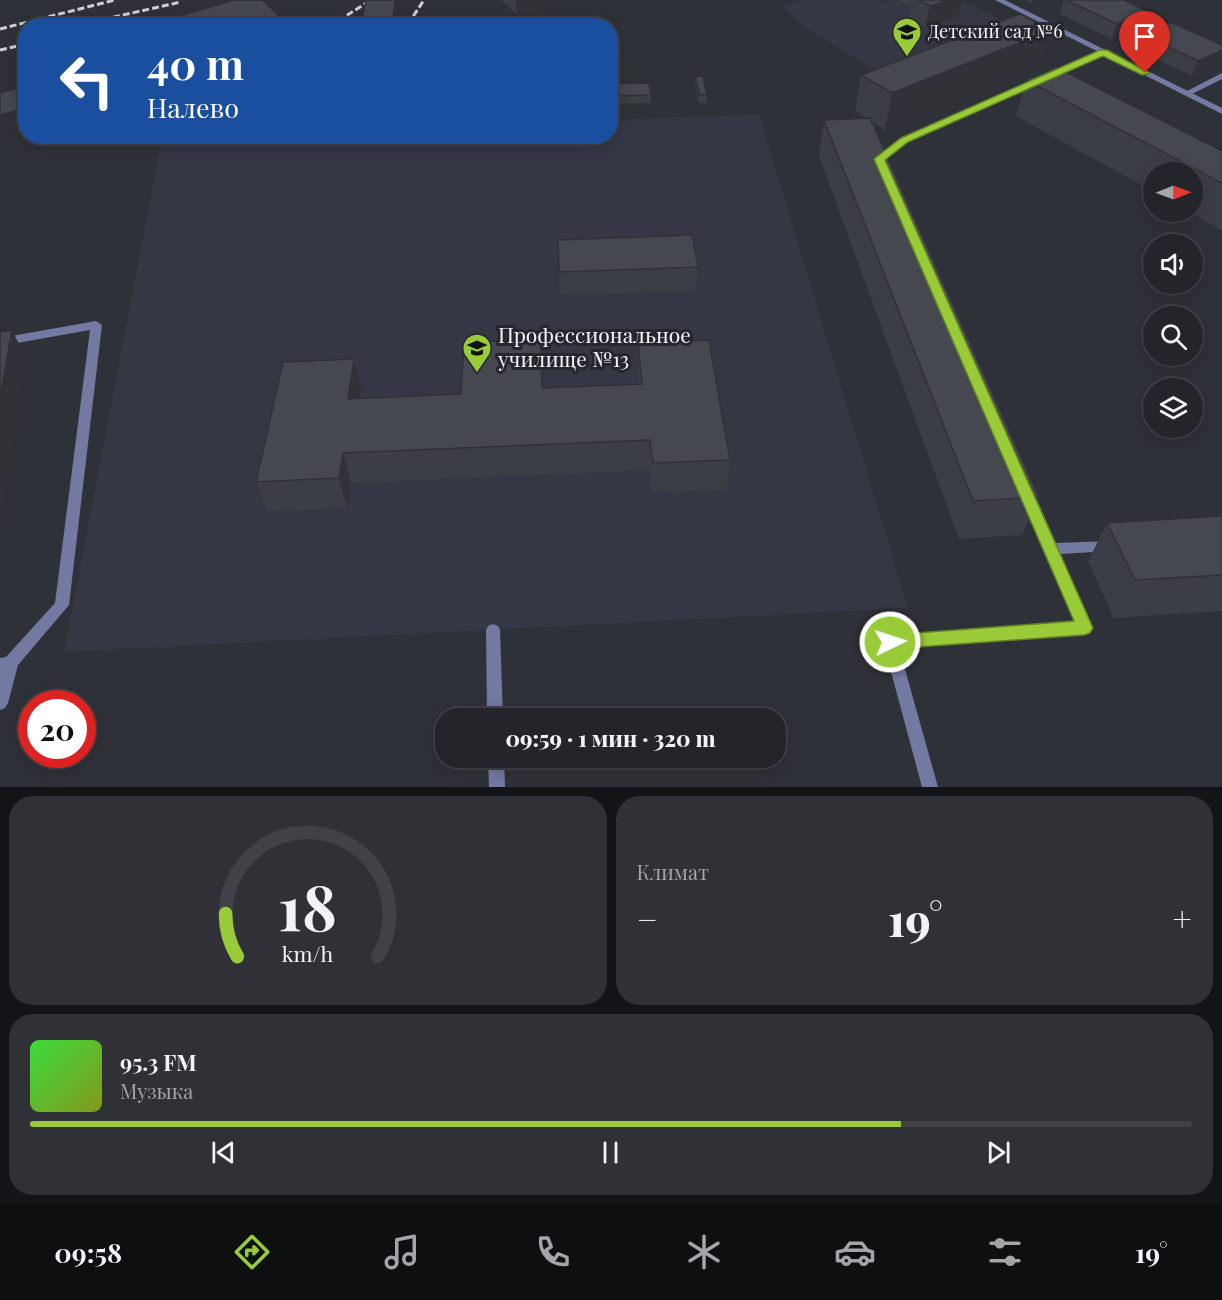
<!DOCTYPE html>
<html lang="ru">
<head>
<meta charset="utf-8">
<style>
  :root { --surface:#23252a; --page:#2f3136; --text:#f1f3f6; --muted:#a3a5a8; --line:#404247; --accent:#98cb37 }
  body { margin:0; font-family:"Playfair Display",serif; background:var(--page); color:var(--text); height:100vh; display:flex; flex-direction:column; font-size:22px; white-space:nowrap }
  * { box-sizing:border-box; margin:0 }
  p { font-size:20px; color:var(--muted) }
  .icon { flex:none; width:33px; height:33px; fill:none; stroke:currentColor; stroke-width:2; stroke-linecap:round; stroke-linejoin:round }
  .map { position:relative; height:787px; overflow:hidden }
  .panel { display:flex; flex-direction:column; gap:9px; padding:9px; background:#131417; flex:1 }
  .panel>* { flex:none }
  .top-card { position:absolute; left:18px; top:18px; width:600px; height:126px; border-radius:24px; box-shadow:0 3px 15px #0003,0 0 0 2px var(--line); background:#1a4fa0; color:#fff; overflow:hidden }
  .needle { width:39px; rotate:89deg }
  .controls { position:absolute; left:1143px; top:162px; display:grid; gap:12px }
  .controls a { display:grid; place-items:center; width:60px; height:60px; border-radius:50%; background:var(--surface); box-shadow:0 3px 15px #0003,0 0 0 2px var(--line); font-size:30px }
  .speed { position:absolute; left:18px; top:690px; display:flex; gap:12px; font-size:30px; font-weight:700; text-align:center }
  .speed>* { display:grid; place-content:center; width:78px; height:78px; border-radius:50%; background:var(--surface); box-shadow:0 3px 15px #0003,0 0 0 2px var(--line); line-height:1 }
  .speed .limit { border:9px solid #d22; background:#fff; color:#111 }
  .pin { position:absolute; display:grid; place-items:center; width:51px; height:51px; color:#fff; margin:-62px -26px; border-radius:50% 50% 50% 0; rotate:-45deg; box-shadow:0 0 6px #0007 }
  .pin .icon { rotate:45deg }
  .me { position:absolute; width:66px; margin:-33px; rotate:86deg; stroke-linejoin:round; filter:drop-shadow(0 0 4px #0008) }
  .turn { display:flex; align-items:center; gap:21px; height:126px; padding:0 30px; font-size:27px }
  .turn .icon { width:78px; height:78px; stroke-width:2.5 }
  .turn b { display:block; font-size:42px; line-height:51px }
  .big { font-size:45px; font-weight:800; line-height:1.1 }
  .panel .widget { flex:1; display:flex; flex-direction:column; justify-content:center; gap:9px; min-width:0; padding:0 21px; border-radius:24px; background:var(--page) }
  .panel .dial { align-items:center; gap:0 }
  .dial svg { height:156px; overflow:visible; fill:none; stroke:var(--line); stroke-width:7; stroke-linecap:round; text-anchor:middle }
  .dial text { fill:var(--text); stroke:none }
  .song { display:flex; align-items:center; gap:18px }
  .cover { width:72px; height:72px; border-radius:9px; background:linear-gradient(135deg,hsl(120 70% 55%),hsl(70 70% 35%)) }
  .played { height:6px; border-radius:3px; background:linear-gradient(90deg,var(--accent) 75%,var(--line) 75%) }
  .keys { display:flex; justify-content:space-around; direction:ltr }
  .heat { display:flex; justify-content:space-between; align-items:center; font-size:33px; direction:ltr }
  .panel .tiles { flex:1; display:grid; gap:9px; grid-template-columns:1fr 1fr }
  .widget:last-child { grid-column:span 2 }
  .trip { position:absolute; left:435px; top:708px; width:351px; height:60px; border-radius:24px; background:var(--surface); box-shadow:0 3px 15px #0003,0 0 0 2px var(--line); font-weight:800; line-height:60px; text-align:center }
  .dock { display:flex; height:96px; justify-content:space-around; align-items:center; background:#0e0f11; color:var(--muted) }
  .dock .icon { width:42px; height:42px }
  .dock .on { color:var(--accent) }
  .dock b { font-size:27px; color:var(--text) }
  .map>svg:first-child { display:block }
  .built { fill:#353745 }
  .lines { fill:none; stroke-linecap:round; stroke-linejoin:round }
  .lane { fill:#7379a1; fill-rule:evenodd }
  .street { fill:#7379a1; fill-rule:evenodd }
  .rail { stroke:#cfd0d5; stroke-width:3; stroke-dasharray:7 3; stroke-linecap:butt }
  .wall { fill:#3c3e45 }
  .shaded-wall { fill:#313238 }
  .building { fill:#464850; stroke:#313238; stroke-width:1.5 }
  .route { fill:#98cb37; stroke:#638424; stroke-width:1.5 }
  .labels { text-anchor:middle; stroke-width:6; stroke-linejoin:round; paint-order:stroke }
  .far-poi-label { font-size:18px; fill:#f4f5fa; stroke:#25272e; text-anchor:start }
  .poi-label { font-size:21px; fill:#f4f5fa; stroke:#25272e; text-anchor:start }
</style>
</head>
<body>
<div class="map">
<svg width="1222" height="787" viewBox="0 0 1222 787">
  <rect width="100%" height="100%" fill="#2f3138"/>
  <g class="built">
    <polygon points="800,0 962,0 1025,32 895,83 803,26 782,6"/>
    <polygon points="759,114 908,608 64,652 162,138 610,136 611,120"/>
  </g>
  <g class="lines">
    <g class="lane">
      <polygon points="1100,50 1107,52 907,142 885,160 888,166 886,168 883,169 880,168 875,159 877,157 901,138"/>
      <polygon points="1222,73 1222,79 1190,95 1183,93"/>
      <polygon points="96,321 102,325 69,605 18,665 8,703 5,708 0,710 0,658 6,657 55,603 90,330 0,346 0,338"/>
      <polygon points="1028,490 1033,491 1035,495 1056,543 1110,541 1115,542 1117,546 1115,550 1110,551 1061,554 1091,628 1089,632 1084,634 899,648 938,787 922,787 883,642 885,637 1075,622 1021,495 1023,491"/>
      <polygon points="493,624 498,626 500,630 503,718 487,718 486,630 488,626"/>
      <polygon points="488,758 504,758 505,787 489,787"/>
    </g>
    <polygon class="street" points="995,0 1005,0 1222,108 1222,114"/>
    <g class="rail">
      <polyline points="74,26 181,2"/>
      <polyline points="330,26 371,0"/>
      <polyline points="413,26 414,15 424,0"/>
      <polyline points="0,29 115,0"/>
      <polyline points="0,50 26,44"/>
    </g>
  </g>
  <g class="wall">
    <polygon points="501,0 550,0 550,5 517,14"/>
    <polygon points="898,0 962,0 958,17 925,27 909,18 911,8"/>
    <polygon points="1025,0 1040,0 1031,3"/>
    <polygon points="1064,0 1124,0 1144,26 1112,39 1060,14"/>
    <polygon points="1052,30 1041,65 885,130 871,121 1039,497 1022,535 959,539 819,156 824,120 867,118 855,110 861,75"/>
    <polygon points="1141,34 1222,45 1222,60 1221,63 1192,76 1136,49"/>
    <polygon points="695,77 707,95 707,103 699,103 695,84"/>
    <polygon points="1026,80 1222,151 1222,230 1189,212 1192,212 1192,172 1154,172 1154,192 1016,116"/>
    <polygon points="610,84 651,95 651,103 610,104"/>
    <polygon points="558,240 698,267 696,291 560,295"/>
    <polygon points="541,339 543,388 639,384 638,373 638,343 730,460 727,489 652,493 649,470 351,483 347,508 267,511 256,482 354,359 361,389 359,398 461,394"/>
    <polygon points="1222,516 1222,611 1114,618 1088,561 1107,523"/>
  </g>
  <g class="shaded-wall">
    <polygon points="395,0 397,0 397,3 394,26 392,26"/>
    <polygon points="516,0 550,0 550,5 517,14"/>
    <polygon points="880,0 890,0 879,3"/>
    <polygon points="950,0 962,0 958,17 925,27 930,6"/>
    <polygon points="1032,0 1040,0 1031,3"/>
    <polygon points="1149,12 1144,26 1112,39 1117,24"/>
    <polygon points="284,20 285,26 266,26"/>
    <polygon points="1052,30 1041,65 885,130 892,93"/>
    <polygon points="1222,50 1222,60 1221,63 1192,76 1198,61"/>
    <polygon points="26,108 26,125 0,132 0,115"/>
    <polygon points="12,330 27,360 0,539 0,398"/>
    <polygon points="541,339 542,369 544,418 542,388"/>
    <polygon points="354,359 361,389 355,429 348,399"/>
    <polygon points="343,453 351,483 347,508 339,478"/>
  </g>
  <g class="building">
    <polygon points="235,0 262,0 284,20 266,26 143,26"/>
    <polygon points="366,0 395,0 392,26 361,26"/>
    <polygon points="918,0 950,0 930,6"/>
    <polygon points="1066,0 1124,0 1149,12 1117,24"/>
    <polygon points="1020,14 1052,30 892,93 861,75"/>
    <polygon points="1170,22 1222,45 1222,50 1198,61 1141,34"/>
    <polygon points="1056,67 1222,151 1222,183 1026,80"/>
    <polygon points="703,76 707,95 700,95 695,77"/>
    <polygon points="649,83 651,95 610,96 610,84"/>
    <polygon points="26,86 26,108 0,115 0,93"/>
    <polygon points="870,118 1039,497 973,501 824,120"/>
    <polygon points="692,235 698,267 559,272 558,240"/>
    <polygon points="12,330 0,398 0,332"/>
    <polygon points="541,339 542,388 642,384 638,343 709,340 730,460 653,463 650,440 343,453 339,478 256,482 283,362 354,359 348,399 461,394 464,342"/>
    <polygon points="1222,516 1222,575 1135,580 1107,523"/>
  </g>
  <polygon class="route" points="1100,50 1107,50 1150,73 1142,75 1103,56 908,142 885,160 1093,628 1090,633 1084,635 890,649 884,647 881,642 884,637 890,635 1074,621 874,159 901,138"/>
  <defs>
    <g id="school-pin" transform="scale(1.5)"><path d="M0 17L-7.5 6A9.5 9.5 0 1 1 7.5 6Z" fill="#98cb37" stroke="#25272e"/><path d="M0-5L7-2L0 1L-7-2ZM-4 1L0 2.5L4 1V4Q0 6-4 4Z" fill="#111"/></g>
    <g id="university-pin" transform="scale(1.5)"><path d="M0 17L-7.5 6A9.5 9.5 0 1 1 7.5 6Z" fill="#98cb37" stroke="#25272e"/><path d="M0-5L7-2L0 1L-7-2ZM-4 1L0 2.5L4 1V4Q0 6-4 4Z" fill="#111"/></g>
  </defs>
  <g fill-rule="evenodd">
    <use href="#school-pin" x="907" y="32"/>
    <use href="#university-pin" x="477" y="348"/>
  </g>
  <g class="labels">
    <g class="far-poi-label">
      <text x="928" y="38">Детский сад №6</text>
    </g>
    <g class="poi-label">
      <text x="498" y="343">Профессиональное<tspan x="498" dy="24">училище №13</tspan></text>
    </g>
  </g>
</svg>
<div class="controls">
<a><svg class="needle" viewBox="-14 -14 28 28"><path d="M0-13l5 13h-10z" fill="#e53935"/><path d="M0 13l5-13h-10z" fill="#a3a5a8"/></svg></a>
<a><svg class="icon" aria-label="sound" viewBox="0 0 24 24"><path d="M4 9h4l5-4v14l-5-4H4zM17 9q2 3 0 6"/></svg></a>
<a><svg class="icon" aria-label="search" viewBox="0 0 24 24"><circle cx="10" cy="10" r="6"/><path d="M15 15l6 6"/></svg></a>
<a><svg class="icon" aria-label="layers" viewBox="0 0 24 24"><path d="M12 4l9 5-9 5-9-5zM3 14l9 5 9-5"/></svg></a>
</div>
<div class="speed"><div class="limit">20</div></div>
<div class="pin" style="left:1145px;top:73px;background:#d93025"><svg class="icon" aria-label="arrive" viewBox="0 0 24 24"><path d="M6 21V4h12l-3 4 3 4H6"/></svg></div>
<svg class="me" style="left:890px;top:642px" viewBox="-20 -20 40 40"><circle r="17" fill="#98cb37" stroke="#fff" stroke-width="3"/><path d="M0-11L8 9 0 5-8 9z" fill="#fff"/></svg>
<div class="trip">09:59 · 1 мин · 320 m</div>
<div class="top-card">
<div class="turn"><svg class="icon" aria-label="left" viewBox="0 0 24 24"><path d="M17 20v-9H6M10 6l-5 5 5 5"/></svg><div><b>40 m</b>Налево</div></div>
</div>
</div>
<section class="panel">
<div class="tiles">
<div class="widget dial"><svg viewBox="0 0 100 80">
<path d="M14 69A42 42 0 1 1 86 69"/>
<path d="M14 69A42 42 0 0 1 8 47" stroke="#98cb37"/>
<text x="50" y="56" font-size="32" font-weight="700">18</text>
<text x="50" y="72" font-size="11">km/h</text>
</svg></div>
<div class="widget"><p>Климат</p>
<div class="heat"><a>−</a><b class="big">19°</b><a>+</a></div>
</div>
<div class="widget">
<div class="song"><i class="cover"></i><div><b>95.3 FM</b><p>Музыка</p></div></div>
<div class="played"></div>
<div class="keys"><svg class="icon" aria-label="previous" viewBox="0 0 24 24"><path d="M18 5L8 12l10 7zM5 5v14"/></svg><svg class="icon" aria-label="pause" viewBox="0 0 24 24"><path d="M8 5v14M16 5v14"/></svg><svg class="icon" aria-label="next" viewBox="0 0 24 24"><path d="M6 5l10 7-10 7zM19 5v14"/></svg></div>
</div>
</div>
</section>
<nav class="dock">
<b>09:58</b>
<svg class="icon on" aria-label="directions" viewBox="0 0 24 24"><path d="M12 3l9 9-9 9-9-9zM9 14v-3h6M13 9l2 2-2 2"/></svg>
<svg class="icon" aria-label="music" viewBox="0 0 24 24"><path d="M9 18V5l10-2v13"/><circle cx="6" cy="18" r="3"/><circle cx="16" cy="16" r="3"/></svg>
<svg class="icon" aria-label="phone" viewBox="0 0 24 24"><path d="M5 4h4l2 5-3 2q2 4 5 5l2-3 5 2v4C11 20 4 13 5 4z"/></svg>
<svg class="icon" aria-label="climate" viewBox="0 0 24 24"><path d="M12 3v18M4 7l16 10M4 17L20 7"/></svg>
<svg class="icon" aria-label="car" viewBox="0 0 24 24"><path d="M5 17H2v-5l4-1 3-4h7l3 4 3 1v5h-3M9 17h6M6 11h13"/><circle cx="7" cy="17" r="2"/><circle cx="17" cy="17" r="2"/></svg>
<svg class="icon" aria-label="filters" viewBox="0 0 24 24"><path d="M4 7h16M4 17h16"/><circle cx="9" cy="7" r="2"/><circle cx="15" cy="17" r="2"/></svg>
<b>19°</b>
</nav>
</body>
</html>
